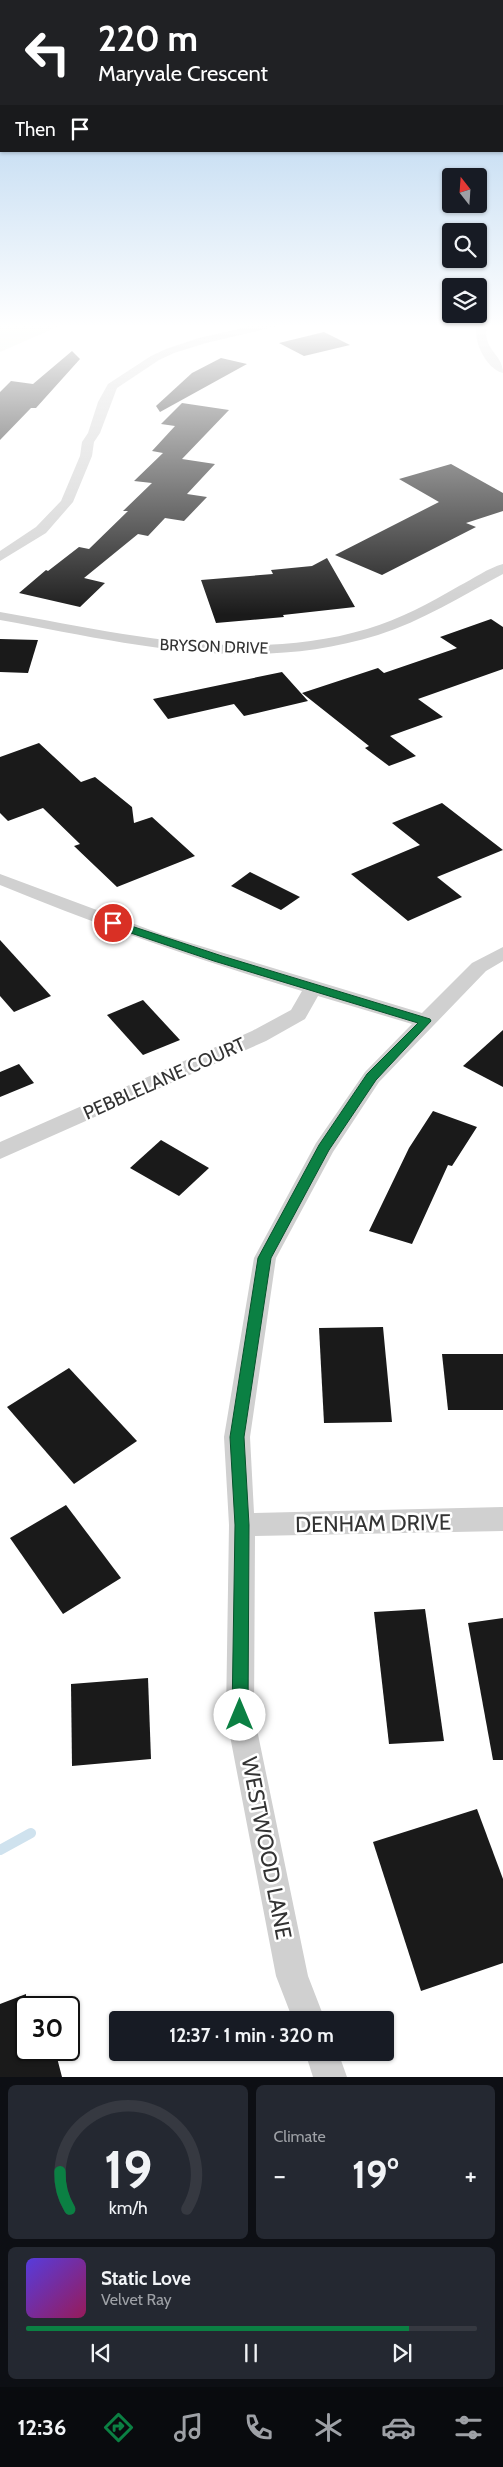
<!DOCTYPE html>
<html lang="en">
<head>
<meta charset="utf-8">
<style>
  :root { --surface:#171b24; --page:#242831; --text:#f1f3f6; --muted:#9ea1a6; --line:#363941; --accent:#0b8043 }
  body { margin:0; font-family:Cabin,sans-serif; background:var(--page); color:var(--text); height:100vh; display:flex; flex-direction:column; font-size:19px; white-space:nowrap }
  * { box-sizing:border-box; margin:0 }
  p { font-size:16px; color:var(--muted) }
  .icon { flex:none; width:28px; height:28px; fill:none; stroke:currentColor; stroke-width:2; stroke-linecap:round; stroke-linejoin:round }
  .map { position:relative; height:2077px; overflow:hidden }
  .side { display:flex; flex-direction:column; gap:8px; padding:8px; background:#0d0f14; flex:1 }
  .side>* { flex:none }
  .top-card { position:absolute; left:0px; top:0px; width:504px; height:152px; box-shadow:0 1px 4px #0004; background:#202124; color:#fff; overflow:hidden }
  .needle { width:32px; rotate:343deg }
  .controls { position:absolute; left:442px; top:168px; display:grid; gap:10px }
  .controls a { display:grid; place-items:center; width:45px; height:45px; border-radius:5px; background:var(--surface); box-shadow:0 1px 4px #0004; font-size:25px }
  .speed { position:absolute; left:15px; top:1996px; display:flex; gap:10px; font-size:25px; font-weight:700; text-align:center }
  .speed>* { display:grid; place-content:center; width:65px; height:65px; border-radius:50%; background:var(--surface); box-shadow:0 1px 4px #0004; line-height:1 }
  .speed .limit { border:2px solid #111; border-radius:8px; background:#fff; color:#111 }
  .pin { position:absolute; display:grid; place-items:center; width:42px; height:42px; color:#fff; margin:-21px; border:2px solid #fff; border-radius:50%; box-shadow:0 1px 5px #0007 }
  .me { position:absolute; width:55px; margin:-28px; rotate:0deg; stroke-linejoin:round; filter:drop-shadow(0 0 4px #0008) }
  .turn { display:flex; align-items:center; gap:18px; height:105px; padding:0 15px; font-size:22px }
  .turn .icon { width:65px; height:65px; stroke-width:2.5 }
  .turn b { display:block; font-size:35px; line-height:42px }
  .then { display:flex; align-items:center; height:48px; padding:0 15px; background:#0003; gap:10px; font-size:19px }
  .big { font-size:38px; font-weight:800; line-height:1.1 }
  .side .tile { flex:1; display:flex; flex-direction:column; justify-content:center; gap:8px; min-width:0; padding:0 18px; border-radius:8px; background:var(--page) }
  .side .dial { align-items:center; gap:0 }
  .dial svg { height:130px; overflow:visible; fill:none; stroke:var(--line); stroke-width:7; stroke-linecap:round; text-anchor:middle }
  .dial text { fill:var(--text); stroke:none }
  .song { display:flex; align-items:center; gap:15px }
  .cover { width:60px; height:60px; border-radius:8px; background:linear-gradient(135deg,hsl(250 70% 55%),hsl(330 70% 35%)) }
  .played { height:5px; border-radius:2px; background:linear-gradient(90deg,var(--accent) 85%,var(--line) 85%) }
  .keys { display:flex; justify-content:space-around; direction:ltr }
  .heat { display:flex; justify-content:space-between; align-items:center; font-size:28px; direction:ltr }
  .side .tiles { flex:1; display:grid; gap:8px; grid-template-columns:1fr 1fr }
  .tile:last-child { grid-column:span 2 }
  .trip { position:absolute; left:109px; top:2011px; width:285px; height:50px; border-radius:5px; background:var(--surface); box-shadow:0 1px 4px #0004; font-weight:800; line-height:50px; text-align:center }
  .tab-bar { display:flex; height:80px; justify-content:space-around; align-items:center; background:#090b0e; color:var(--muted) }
  .tab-bar .icon { width:35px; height:35px }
  .tab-bar .current { color:var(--accent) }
  .tab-bar b { font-size:22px; color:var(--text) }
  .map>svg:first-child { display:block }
  .green { fill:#e6ecdf }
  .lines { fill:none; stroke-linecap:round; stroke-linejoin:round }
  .stream-far1 { stroke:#cfe2ee; stroke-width:4.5 }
  .stream { stroke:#cfe2ee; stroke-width:10 }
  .building { fill:#1a1a1a }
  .minor { fill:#d0d0d0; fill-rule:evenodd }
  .route { fill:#0b8043; stroke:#07532c }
  .labels { text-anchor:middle; stroke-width:5; stroke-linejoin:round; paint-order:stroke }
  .far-street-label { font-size:16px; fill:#333; stroke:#fff }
  .street-label { font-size:19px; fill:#333; stroke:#fff }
  .near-street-label { font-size:22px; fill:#333; stroke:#fff }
</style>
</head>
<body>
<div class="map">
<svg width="503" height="2077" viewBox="0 0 503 2077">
  <rect width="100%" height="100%" fill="#fff"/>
  <polygon class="green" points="0,324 64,324 0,352"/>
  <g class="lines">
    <polyline class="stream-far1" points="0,324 5,324"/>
    <polyline class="stream" points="0,1850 31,1833"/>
  </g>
  <g class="building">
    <polygon points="324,332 350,345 304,356 279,343"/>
    <polygon points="72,351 80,359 36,408 31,408 0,440 0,392 11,381 33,384"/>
    <polygon points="221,358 247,364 160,412 156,406 192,373"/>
    <polygon points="182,403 229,410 182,459 215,464 187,494 207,497 184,521 165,518 148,536 138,534 84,578 105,583 80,607 19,593 46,570 48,571 79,547 89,549 128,511 123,511 152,483 134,481 163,453 152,451 175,426 161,424"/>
    <polygon points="451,464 503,493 503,511 466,523 476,527 382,575 335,555 439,502 399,479"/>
    <polygon points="327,558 355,607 283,615 284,617 216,623 201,580 273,574 271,570 312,566"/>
    <polygon points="491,619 503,627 503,669 418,699 443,717 390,736 416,756 389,766 365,748 369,746 302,693 378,668 384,673 457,648 440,637"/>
    <polygon points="0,639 38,640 28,673 0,672"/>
    <polygon points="282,672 308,701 244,716 234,704 168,719 153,699"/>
    <polygon points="39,743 81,782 95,777 132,807 134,823 152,817 195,856 117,887 74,846 80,844 43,808 8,821 0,813 0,757"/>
    <polygon points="442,803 503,850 437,877 462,897 408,921 351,874 420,845 392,823"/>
    <polygon points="250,872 300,897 281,910 231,886"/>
    <polygon points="0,940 51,996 14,1012 0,996"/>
    <polygon points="143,1000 180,1040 143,1055 107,1015"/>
    <polygon points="503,1030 503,1087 463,1066"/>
    <polygon points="19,1064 34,1083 0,1097 0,1072"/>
    <polygon points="433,1111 477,1127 452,1166 448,1165 412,1244 369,1231 409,1148"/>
    <polygon points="161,1140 209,1168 179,1196 130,1168"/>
    <polygon points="383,1327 392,1422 324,1423 319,1328"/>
    <polygon points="442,1354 503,1354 503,1410 448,1410"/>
    <polygon points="69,1368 137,1441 74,1484 7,1407"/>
    <polygon points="66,1505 121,1578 63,1614 10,1538"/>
    <polygon points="425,1609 444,1741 389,1744 374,1612"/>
    <polygon points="503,1618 503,1760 493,1760 468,1623"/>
    <polygon points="148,1678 151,1759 72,1766 71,1684"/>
    <polygon points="477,1809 503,1879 503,1963 421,1991 373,1842"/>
    <polygon points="26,1994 26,2050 55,2050 62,2077 0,2077 0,2004"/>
  </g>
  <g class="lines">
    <g class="minor">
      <polygon points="260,324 279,324 278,326 206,343 174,353 159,360 117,388 100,433 94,442 92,456 73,502 46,533 0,561 0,551 36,527 61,501 80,456 82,442 88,433 98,402 108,384 151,356 166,349 199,338"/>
      <path d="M 477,324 L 487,324 C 481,350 503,353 503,373 C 486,369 472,340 477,324 Z"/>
      <path d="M 503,564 L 503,574 C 462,596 422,621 378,635 C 249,675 127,643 0,620 L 0,612 C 121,633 245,665 367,629 C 400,619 430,603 459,586 C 473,579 488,568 503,564 Z"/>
      <path d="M 0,874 L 164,935 L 422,1013 L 472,963 L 503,947 L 503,961 L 486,971 L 379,1082 L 333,1152 L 276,1258 L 250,1437 L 254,1513 L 503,1507 L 503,1531 L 255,1536 L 254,1715 L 308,1976 L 325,2020 L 293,2020 L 276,1976 L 226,1715 L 229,1525 L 224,1437 L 254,1258 L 316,1143 L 365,1072 L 412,1024 L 318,996 L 305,1019 L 266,1041 L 0,1159 L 0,1142 L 252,1031 L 291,1010 L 302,991 C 199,960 99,926 0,885 Z"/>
      <polygon points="305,2052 338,2052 347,2077 313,2077"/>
    </g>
  </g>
  <linearGradient id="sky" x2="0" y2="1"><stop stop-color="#9ec6ea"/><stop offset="0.53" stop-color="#fff"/><stop offset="1" stop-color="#fff" stop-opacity="0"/></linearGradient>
  <rect width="503" height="615" fill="url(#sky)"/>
  <polygon class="route" points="113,920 222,956 430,1019 431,1021 376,1080 329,1150 271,1258 244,1437 249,1525 248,1715 246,1721 240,1723 234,1721 232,1715 235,1525 230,1437 258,1258 319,1145 367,1074 418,1023 214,961 110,926 108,923"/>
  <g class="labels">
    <g class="far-street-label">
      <text transform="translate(214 646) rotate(2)" y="6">BRYSON DRIVE</text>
    </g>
    <g class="street-label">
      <text transform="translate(164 1078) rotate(-24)" y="7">PEBBLELANE COURT</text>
    </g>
    <g class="near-street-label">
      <text transform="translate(373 1523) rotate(-1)" y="8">DENHAM DRIVE</text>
      <text transform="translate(267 1848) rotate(79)" y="8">WESTWOOD LANE</text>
    </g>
  </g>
</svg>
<div class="controls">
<a><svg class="needle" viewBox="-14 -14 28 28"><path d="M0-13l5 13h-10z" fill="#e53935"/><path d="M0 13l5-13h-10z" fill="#9ea1a6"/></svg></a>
<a><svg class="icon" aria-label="search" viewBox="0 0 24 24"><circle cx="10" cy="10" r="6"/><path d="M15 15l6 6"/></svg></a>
<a><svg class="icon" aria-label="layers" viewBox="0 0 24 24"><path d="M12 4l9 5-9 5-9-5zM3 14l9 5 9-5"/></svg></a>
</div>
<div class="speed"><div class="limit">30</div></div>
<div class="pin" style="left:113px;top:923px;background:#d93025"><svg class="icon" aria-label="arrive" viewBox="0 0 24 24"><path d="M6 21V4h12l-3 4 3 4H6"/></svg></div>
<svg class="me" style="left:240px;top:1715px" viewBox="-20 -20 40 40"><circle r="19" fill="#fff"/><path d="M0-13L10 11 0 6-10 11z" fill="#0b8043"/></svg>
<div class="trip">12:37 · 1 min · 320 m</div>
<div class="top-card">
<div class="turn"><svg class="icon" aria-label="left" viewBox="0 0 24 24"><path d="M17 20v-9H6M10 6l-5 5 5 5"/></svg><div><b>220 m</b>Maryvale Crescent</div></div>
<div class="then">Then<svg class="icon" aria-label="arrive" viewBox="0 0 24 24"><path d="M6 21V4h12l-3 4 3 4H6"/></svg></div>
</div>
</div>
<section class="side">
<div class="tiles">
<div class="tile dial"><svg viewBox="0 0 100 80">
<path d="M14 69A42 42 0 1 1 86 69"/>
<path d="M14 69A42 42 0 0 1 8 46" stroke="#0b8043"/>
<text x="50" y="56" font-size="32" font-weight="700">19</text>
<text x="50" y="72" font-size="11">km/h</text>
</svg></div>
<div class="tile"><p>Climate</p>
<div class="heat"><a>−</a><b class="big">19°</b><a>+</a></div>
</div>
<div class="tile">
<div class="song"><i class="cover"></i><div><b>Static Love</b><p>Velvet Ray</p></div></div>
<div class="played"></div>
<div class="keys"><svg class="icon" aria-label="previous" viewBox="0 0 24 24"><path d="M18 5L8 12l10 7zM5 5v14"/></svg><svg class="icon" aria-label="pause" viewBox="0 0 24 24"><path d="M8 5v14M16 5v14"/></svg><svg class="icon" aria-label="next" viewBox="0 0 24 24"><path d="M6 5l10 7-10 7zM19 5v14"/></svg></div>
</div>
</div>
</section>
<nav class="tab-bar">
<b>12:36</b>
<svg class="icon current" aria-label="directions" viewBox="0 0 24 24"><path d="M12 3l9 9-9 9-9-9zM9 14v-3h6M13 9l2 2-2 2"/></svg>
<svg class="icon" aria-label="music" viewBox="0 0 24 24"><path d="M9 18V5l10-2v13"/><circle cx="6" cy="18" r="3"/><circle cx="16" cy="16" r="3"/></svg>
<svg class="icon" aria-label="phone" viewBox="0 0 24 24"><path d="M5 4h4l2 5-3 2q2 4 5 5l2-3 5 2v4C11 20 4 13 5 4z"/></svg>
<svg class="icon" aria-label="climate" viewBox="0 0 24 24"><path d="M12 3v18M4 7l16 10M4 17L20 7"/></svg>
<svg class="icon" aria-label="car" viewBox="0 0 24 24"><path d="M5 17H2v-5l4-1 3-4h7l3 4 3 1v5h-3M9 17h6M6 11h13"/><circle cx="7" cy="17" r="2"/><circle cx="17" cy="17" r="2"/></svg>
<svg class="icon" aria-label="filters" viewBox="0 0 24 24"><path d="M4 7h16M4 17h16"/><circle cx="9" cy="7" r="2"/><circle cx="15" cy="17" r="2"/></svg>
</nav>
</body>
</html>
